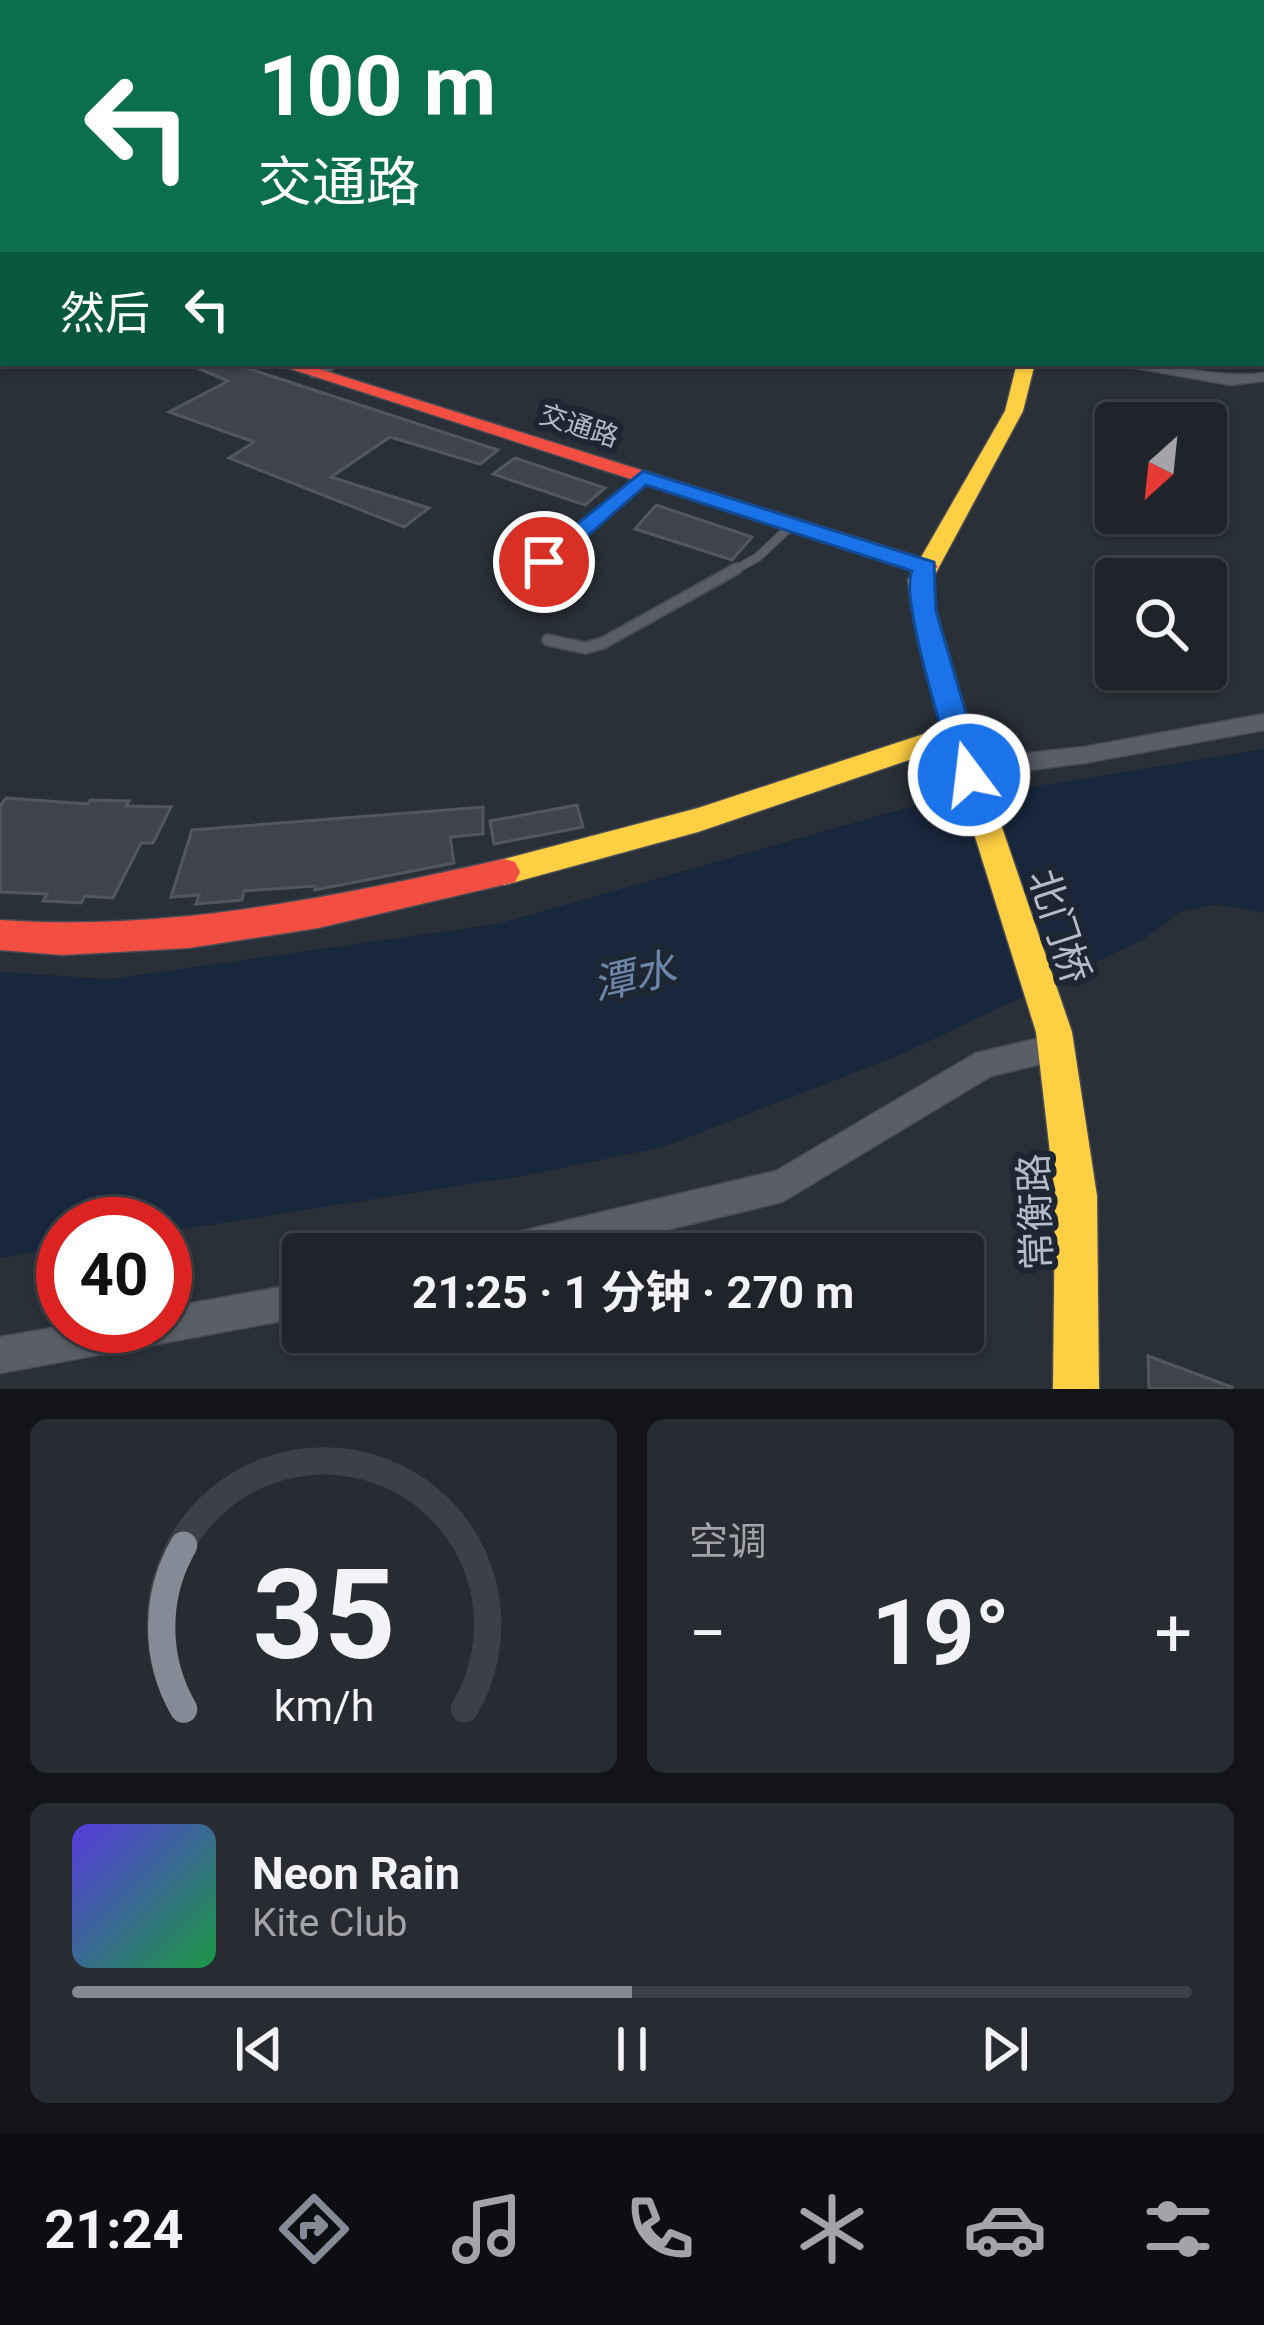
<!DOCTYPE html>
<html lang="zh">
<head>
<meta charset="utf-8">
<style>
  :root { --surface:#20242a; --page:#282c32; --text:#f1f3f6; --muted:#a2a4a8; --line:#3d4147; --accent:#848b96 }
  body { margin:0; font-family:Roboto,"Noto Sans SC",sans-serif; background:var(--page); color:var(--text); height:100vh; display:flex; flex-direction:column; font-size:45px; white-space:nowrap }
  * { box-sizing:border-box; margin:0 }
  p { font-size:39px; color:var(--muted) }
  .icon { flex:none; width:66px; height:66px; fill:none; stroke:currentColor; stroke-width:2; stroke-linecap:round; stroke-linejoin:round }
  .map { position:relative; height:1389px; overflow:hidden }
  .sheet { display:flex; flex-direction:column; gap:30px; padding:30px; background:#121417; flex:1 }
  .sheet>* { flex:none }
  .guide { position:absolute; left:0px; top:0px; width:1266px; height:366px; box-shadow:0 3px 9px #0004,0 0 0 3px var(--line); background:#0b6e4f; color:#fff; overflow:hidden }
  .needle { width:78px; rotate:207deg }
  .buttons { position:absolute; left:1095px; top:402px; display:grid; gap:24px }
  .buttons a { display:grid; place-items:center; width:132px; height:132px; border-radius:12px; background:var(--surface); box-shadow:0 3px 9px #0004,0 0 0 3px var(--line); font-size:60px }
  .speed { position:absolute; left:36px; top:1197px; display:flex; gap:24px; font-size:60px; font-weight:700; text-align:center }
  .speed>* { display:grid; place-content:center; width:156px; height:156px; border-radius:50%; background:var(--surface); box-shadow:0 3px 9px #0004,0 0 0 3px var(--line); line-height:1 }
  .speed .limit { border:18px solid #d22; background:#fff; color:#111 }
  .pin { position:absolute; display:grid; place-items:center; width:102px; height:102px; color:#fff; margin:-51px; border:6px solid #fff; border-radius:50%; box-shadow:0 3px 12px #0007 }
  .me { position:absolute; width:132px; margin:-66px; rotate:345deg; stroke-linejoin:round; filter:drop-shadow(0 0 9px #0008) }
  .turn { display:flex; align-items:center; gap:42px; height:252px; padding:0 60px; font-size:54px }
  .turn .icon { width:156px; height:156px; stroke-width:2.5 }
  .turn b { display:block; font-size:84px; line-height:102px }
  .then { display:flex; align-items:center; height:114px; padding:0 60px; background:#0003; gap:24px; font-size:45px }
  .big { font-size:90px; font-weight:700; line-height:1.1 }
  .sheet .widget { flex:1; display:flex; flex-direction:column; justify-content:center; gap:18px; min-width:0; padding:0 42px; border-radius:18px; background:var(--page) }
  .sheet .dial { align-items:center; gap:0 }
  .dial svg { height:312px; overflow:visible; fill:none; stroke:var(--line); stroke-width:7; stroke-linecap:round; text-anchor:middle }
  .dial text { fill:var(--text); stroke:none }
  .song { display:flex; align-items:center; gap:36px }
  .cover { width:144px; height:144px; border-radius:18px; background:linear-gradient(135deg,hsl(250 70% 55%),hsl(140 70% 35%)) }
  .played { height:12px; border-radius:6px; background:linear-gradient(90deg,var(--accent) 50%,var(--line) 50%) }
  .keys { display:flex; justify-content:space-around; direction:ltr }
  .heat { display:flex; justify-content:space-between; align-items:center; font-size:66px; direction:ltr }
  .sheet .tiles { flex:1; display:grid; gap:30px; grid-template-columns:1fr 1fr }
  .widget:last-child { grid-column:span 2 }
  .trip { position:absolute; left:282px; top:1233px; width:702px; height:120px; border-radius:12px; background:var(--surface); box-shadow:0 3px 9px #0004,0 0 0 3px var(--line); font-weight:700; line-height:120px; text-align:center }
  .tabs { display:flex; height:192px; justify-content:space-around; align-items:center; background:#0d0e11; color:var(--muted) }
  .tabs .icon { width:84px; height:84px }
  .tabs .current { color:var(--accent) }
  .tabs b { font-size:54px; color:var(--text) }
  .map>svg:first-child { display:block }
  .water { fill:#19273c }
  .building { fill:#3f444c; stroke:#52575f; stroke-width:3 }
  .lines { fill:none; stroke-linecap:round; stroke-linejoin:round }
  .lane-far1-casing { stroke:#484c55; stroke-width:10 }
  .lane-casing { stroke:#484c55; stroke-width:14 }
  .street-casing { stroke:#484c55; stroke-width:3 }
  .fast-casing { stroke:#484c55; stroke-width:3 }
  .slow-casing { stroke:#484c55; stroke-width:3 }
  .jam-casing { stroke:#484c55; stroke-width:3 }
  .lane-far1 { stroke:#5a5e66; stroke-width:8 }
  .lane { stroke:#5a5e66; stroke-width:10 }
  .street { fill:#5a5e66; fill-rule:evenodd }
  .fast { fill:#16e098; fill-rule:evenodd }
  .slow { fill:#ffcf43; fill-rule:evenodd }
  .jam { fill:#f24e42; fill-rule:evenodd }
  .route { fill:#1a73e8; stroke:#114b97; stroke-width:3 }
  .labels { text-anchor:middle; stroke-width:12; stroke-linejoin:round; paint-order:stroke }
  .far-street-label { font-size:27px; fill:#b4bcc9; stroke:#1d2633 }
  .near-street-label { font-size:39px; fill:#b4bcc9; stroke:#1d2633 }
  .near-water-label { font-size:42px; font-style:italic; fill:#6d86a8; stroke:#1d2633 }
</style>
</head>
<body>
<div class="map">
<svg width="1264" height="1389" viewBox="0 0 1264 1389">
  <rect width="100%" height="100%" fill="#2a3038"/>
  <polygon class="water" points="1264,749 1264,913 1217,904 1180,912 1143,940 900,1055 664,1147 528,1175 165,1232 165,1224 63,1224 63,1248 0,1258 0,972 109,979 497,924 909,807"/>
  <g class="building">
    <polygon points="185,363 229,363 250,369 498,450 480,464 390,437 331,477 429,508 404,527 229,458 254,442 169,412 228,381"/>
    <polygon points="515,458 605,488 585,505 493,474"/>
    <polygon points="656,505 752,537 732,560 635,529"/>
    <polygon points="520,564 574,593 558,604 504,574"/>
    <polygon points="6,798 88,804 90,800 129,801 126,806 171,807 153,843 141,843 113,898 85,896 81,903 43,901 47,894 0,892 0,806"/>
    <polygon points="577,805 583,827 494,844 490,821"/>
    <polygon points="483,807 483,834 450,837 454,863 315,890 315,886 244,891 242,900 196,904 199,895 171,897 192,830"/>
    <polygon points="1148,1356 1232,1387 1232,1389 1149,1389"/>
  </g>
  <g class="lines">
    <g class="lane-far1-casing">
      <g id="lane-far1">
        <polyline points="544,562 643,477"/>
        <polyline points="731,572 758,557 792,525"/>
      </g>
    </g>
    <g class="lane-casing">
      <polyline id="lane" points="548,640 585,648 603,643 736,569"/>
    </g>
    <g class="street-casing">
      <g id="street">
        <rect x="1263" y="250" width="1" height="7"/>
        <polygon points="324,363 341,363 321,377 311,377 311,371"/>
        <path d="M 1123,363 C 1171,363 1216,379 1264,373 L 1264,381 L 1231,385 L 1130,367 Z"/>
        <polygon points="1264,714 1264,730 1084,763 968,778 960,775 957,769 960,763 968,760 1084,747"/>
        <polygon points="1057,1034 1067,1038 1071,1048 1067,1058 991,1076 782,1202 566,1254 480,1254 485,1242 497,1237 776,1171 976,1053"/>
        <polygon points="303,1283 303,1317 0,1373 0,1337 63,1326 165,1326 165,1308"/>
      </g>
    </g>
    <g class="fast-casing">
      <rect id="fast" x="0" y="264" width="3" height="10"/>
    </g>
    <g class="slow-casing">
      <polygon id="slow" points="1017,363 1035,363 1023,411 932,580 936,611 984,775 1072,1032 1097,1196 1099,1389 1053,1389 1055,1196 1036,1032 947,747 698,832 504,885 493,882 488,872 493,862 504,859 698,808 942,728 912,611 908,580 1005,411"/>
    </g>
    <g class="jam-casing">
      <g id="jam">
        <polygon points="3,190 3,199 0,200 0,191"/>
        <polygon points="3,288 3,298 0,299 0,289"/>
        <polygon points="273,363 300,363 934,562 938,567 926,574 918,572"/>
        <path d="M 504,859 L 515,862 L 520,872 L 515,882 L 318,928 L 189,948 L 62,955 L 0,950 L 0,920 C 172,932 337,896 504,859 Z"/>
      </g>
    </g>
    <use href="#lane-far1" class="lane-far1"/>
    <use href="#lane" class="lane"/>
    <use href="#street" class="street"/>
    <use href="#fast" class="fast"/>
    <use href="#slow" class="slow"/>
    <use href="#jam" class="jam"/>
  </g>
  <linearGradient id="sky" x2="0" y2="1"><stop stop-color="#171a1f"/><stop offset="0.45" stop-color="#444e5e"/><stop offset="1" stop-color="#444e5e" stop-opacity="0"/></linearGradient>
  <rect width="1264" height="356" fill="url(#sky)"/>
  <path class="route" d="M 643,471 L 934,562 L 936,611 L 984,775 L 979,783 L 959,783 L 954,775 C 945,739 899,597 912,571 L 646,485 L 552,567 L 536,567 L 536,557 Z"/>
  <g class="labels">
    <g class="far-street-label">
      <text transform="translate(579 426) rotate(18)" y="9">交通路</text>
    </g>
    <g class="near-street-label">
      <text transform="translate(1060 926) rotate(72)" y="14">北门桥</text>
      <text transform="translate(1035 1212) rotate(-92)" y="14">常衡路</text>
    </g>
    <g class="near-water-label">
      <text transform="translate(634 976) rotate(-13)" y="15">潭水</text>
    </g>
  </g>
</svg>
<div class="buttons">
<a><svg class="needle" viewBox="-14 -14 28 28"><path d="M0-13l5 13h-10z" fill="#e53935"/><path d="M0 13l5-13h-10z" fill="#a2a4a8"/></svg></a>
<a><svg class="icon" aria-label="search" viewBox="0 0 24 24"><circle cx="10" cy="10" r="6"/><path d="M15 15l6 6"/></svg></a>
</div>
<div class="speed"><div class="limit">40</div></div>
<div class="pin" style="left:544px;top:562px;background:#d93025"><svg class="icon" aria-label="arrive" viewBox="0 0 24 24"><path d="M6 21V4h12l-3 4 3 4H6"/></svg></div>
<svg class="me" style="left:969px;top:775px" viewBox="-20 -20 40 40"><circle r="17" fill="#1a73e8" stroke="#fff" stroke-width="3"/><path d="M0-11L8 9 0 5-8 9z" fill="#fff"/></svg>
<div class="trip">21:25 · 1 分钟 · 270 m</div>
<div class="guide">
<div class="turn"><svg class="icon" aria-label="left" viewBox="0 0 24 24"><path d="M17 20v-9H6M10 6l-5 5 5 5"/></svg><div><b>100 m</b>交通路</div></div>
<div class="then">然后<svg class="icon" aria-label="left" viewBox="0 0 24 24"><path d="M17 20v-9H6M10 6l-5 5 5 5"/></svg></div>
</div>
</div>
<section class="sheet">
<div class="tiles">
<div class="widget dial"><svg viewBox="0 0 100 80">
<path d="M14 69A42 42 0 1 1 86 69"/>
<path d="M14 69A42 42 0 0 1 14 27" stroke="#848b96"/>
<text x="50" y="56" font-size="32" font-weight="700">35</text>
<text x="50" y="72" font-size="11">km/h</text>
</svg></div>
<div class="widget"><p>空调</p>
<div class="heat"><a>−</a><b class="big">19°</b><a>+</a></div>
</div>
<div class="widget">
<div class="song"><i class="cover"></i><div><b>Neon Rain</b><p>Kite Club</p></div></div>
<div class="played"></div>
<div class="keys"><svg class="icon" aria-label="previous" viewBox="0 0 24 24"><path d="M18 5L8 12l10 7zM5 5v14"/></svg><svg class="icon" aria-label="pause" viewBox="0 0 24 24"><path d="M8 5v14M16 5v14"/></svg><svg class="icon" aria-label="next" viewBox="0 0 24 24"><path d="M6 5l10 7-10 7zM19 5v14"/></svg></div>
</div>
</div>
</section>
<nav class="tabs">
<b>21:24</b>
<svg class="icon current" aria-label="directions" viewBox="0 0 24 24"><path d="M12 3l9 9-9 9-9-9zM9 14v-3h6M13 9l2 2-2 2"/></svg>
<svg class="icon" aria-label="music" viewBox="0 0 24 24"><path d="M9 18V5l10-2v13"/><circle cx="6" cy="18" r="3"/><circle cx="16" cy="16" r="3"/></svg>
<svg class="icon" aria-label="phone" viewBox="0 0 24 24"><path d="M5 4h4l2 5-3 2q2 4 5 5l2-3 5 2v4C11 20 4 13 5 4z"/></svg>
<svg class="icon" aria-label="climate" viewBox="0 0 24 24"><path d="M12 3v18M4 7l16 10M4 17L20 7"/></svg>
<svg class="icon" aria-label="car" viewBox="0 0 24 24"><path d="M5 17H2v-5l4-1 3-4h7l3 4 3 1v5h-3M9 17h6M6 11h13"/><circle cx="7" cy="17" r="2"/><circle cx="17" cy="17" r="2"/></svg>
<svg class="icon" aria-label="filters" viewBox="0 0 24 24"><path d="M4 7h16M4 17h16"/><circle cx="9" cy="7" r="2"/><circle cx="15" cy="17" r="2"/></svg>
</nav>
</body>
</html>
